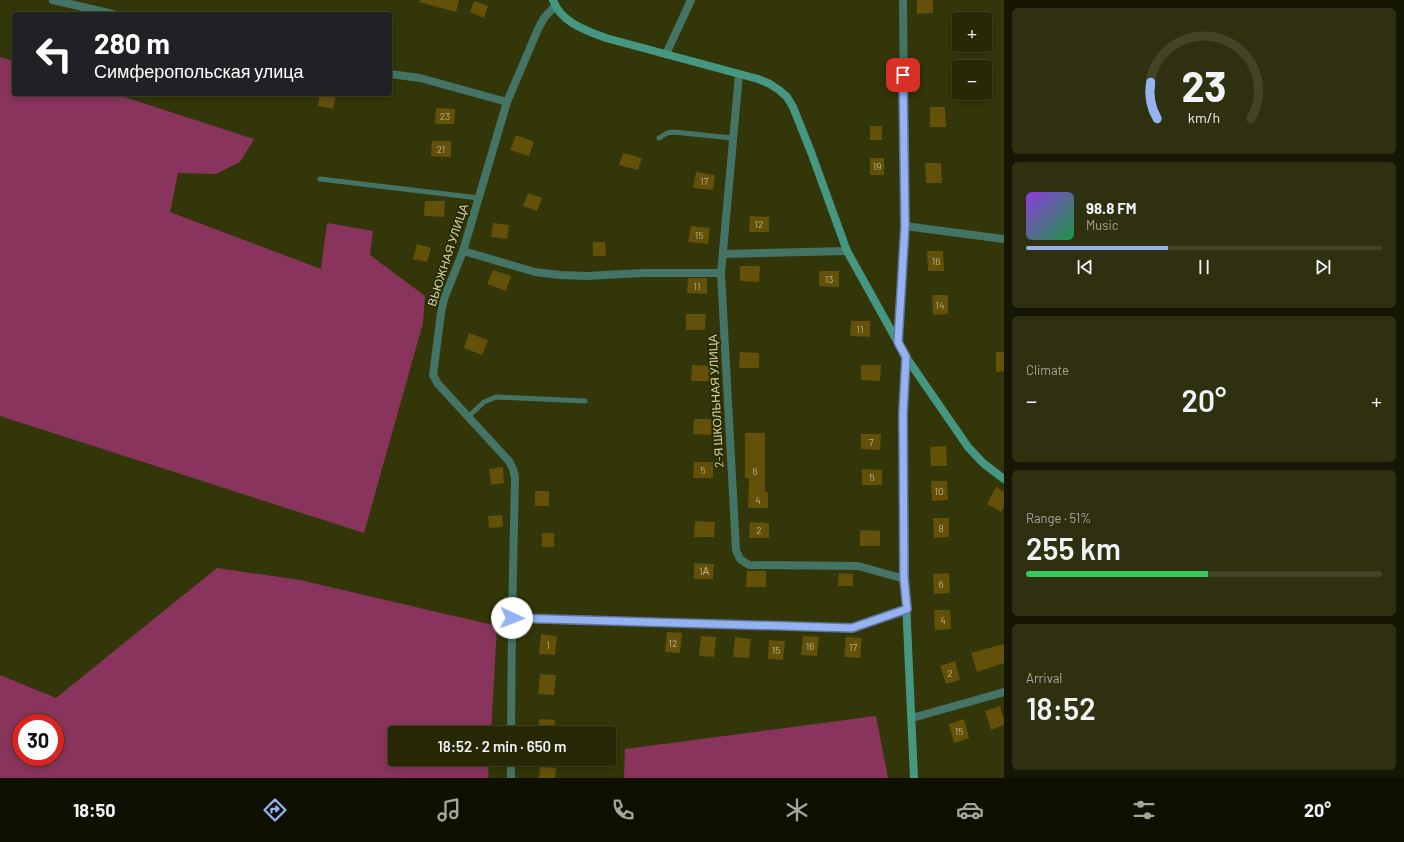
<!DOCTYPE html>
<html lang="en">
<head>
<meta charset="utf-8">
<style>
  :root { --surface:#262806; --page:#2e3010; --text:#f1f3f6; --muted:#a4a69b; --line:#424428; --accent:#95b2f1 }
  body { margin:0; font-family:Barlow,sans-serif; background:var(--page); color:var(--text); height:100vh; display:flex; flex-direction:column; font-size:15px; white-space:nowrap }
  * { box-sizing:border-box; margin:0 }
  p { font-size:13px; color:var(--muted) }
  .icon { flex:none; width:22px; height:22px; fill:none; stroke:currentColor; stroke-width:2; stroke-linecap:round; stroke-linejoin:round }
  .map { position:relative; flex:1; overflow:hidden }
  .panel { display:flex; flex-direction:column; gap:8px; padding:8px; background:#151603; width:400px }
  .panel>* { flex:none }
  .hud { position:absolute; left:12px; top:12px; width:380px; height:84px; border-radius:4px; box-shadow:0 2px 6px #0003,0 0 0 1px var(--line); background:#202124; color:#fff; overflow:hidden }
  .buttons { position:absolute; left:952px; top:12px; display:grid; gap:8px }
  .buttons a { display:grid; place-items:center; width:40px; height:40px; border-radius:4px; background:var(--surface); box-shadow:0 2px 6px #0003,0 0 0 1px var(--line); font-size:20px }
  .speed { position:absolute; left:12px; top:714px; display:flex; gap:8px; font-size:20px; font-weight:700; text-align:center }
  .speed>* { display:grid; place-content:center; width:52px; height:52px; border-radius:50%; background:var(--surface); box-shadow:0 2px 6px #0003,0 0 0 1px var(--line); line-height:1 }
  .speed .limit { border:6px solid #d22; background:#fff; color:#111 }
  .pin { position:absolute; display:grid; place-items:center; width:34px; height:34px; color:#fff; margin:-17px; border-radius:8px; box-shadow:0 2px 6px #0006 }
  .me { position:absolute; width:44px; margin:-22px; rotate:92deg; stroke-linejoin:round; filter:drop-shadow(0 0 3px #0008) }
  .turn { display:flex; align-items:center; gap:14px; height:84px; padding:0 16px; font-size:18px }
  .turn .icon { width:52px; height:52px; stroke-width:2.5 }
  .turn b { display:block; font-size:28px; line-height:34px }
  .big { font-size:30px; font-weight:600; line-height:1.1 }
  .panel .widget { flex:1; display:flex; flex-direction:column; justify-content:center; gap:6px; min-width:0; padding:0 14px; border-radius:6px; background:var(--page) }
  .panel .dial { align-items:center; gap:0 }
  .dial svg { height:104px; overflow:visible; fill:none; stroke:var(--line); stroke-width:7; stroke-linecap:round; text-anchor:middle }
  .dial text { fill:var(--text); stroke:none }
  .song { display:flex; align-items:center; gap:12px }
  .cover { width:48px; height:48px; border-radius:6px; background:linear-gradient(135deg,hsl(270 70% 55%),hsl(140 70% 35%)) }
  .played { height:4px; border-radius:2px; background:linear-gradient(90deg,var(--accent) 40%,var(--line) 40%) }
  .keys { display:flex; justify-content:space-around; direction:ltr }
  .heat { display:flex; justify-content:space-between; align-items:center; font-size:22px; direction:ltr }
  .charge { height:6px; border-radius:3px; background:linear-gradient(90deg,#34c759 51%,var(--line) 0) }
  .trip { position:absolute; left:388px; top:726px; width:228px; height:40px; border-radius:4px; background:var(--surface); box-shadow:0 2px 6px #0003,0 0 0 1px var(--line); font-weight:600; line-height:40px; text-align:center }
  .tabs { display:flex; height:64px; justify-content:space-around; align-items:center; background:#0f1002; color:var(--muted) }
  .tabs .icon { width:28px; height:28px }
  .tabs .active { color:var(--accent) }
  .tabs b { font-size:18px; color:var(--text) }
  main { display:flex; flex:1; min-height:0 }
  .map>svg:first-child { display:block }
  .green { fill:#88345d; fill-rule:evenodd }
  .building { fill:#635009 }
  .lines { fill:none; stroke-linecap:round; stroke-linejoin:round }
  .lane { stroke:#437465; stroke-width:5 }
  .street { stroke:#437465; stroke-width:8 }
  .secondary { stroke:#469781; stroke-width:8 }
  .route-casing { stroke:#61749d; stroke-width:10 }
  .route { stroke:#95b2f1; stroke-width:7 }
  .labels { text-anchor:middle; stroke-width:4; stroke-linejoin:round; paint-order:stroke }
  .number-label { font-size:10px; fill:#b7b586 }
  .street-label { font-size:12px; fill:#d3d7af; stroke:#2a2c00 }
</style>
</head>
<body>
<main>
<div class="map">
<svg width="1004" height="778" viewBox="0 0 1004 778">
  <rect width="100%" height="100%" fill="#333608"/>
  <g class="green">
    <polygon points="0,57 14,61 14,94 115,94 254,139 240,162 216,174 178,173 170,212 321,269 327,223 373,231 370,255 425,296 423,323 364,533 0,416"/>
    <path d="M 217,568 L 300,580 L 497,626 L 491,733 L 395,733 L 395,759 L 489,759 L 488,778 L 0,778 L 0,675 L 56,698 ZM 21,723 L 55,723 L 55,757 L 21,757 Z"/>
    <polygon points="876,716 888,778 624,778 625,749"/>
  </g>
  <g class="building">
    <polygon points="420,0 459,0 456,12 419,2"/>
    <polygon points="917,0 933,0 933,13 917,14"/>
    <polygon points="474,1 488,6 484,18 470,12"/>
    <polygon points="320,94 336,94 333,109 318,106"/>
    <polygon points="930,107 945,107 946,127 930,127"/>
    <polygon points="436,108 455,109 454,124 435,124"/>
    <rect x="870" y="126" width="12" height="14"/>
    <polygon points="516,135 534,142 529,156 510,150"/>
    <polygon points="432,141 451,141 451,157 431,156"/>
    <polygon points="623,153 642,158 638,170 619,165"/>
    <rect x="870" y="158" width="14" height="17"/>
    <polygon points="925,163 941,163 942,183 926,183"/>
    <polygon points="696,172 715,175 713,190 693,188"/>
    <polygon points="528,193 542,198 537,211 523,206"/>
    <polygon points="425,201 445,201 444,217 424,216"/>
    <polygon points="750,216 769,217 769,232 749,232"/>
    <polygon points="493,223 509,225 507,239 491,237"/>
    <polygon points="691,226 710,228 708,244 688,242"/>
    <polygon points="593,242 605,242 606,256 593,256"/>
    <polygon points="417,244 431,248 427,262 413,259"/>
    <polygon points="927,251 943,251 944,271 928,271"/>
    <polygon points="740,266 760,266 759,282 740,281"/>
    <polygon points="493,270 511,276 506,291 487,284"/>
    <polygon points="819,271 839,271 839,287 819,286"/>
    <polygon points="688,278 707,278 707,294 687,293"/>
    <polygon points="932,295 948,295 948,314 933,315"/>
    <polygon points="686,314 706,314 705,330 686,330"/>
    <polygon points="851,321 870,321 870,337 850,336"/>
    <polygon points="469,333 488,340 482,355 464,348"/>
    <polygon points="740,352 759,353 759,368 739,368"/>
    <polygon points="996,352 1004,352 1004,371 996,372"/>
    <polygon points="692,365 712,366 711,381 691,381"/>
    <polygon points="861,365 881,365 880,381 861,380"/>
    <polygon points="694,419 713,419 713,435 693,434"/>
    <polygon points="745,433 765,433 765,492 768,492 768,508 748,508 749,478 745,478"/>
    <polygon points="861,434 881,434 880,450 861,449"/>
    <polygon points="946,446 947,466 931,466 930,447"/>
    <polygon points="694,462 713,462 713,478 693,478"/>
    <polygon points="503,467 504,483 491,485 489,469"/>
    <polygon points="862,469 882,470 882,485 862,485"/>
    <polygon points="931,481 947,481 948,500 932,501"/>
    <polygon points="996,487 1004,492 1004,507 1001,512 987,504"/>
    <rect x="535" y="491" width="14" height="15"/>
    <polygon points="502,515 503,527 489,528 488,516"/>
    <polygon points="933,518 949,518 949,537 934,538"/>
    <polygon points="695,521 715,522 714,537 694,537"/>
    <polygon points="750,522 769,523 769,538 749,538"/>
    <polygon points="860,530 880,531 880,546 860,546"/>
    <rect x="542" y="533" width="12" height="14"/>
    <polygon points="694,563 714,564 713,579 694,579"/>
    <polygon points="747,571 766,571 766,587 746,587"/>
    <polygon points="839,573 853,574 853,586 838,586"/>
    <polygon points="949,573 950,593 934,594 933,574"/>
    <polygon points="934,610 950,610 951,629 935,630"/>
    <polygon points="667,632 682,633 680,653 665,652"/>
    <polygon points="541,634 557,636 555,655 539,654"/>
    <polygon points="701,636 716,637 714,657 699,656"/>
    <polygon points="803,636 819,637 817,656 801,655"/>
    <polygon points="735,637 751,639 749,658 733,657"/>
    <polygon points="846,637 862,638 860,658 844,657"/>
    <polygon points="769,640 785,641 783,660 768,659"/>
    <polygon points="1004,644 1004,663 977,672 971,653"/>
    <polygon points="955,661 960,680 946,684 940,666"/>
    <polygon points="540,674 556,675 554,695 538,694"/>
    <polygon points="1000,706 1004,720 1004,725 991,730 985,711"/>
    <polygon points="539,719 555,720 554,733 538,733"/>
    <polygon points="964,719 969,738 954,743 949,724"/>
    <polygon points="540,767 556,768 555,778 539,778"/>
  </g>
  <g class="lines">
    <g class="lane">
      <polyline points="659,138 667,133 673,132 733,138"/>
      <polyline points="320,179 479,198"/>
      <polyline points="468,417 484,402 496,397 585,401"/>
    </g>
    <g class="street">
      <polyline points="53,0 113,14"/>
      <polyline points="666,54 691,0"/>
      <polyline points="390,74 420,78 507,102"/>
      <polyline points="739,74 721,273 736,550 740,559 749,565 858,566 905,579"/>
      <polyline points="905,226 1004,239"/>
      <polyline points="463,251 535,272 560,275 587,276 642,273 721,273"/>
      <polyline points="723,254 847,251"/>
      <polyline points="898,342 905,226 903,0"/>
      <polyline points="512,618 515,477 513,469 509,461 438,384 433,375 441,313 444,299 463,251 507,102 538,29 544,18 555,6"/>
      <polyline points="912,718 1004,692"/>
      <polyline points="511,733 512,618 852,628 907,609"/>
      <polyline points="511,778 511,759"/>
    </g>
    <g class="secondary">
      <path d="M 553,0 C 560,22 587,31 606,38 L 758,79 L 770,84 L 779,90 L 787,97 L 793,107 L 811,152 L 847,251 L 906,357 L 968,447 L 983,463 L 1004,479"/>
      <polyline points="906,357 903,413 905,579 914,778"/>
    </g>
  </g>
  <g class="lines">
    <g class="route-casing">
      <polyline id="route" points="512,618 852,628 907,609 904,579 903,413 906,357 898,342 905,226 903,75"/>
    </g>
    <use href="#route" class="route"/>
  </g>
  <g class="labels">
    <g class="number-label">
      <text x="445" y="120">23</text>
      <text x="441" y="153">21</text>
      <text x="877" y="170">19</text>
      <text x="704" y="185">17</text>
      <text x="759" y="228">12</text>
      <text x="699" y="239">15</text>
      <text x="936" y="265">16</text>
      <text x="829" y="283">13</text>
      <text x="697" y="290">11</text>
      <text x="940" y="309">14</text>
      <text x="860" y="333">11</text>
      <text x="871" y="446">7</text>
      <text x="703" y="474">5</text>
      <text x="755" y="475">6</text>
      <text x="872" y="481">5</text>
      <text x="939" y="495">10</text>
      <text x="758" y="504">4</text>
      <text x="941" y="532">8</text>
      <text x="759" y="534">2</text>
      <text x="704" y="575">1А</text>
      <text x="941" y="588">6</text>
      <text x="943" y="624">4</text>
      <text x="673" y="647">12</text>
      <text x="548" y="649">1</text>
      <text x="810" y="650">16</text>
      <text x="853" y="651">17</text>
      <text x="776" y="654">15</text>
      <text x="950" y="677">2</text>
      <text x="959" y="735">15</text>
    </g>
    <g class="street-label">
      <text transform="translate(448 255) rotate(-72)" y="4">ВЬЮЖНАЯ УЛИЦА</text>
      <text transform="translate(716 401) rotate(-93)" y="4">2-Я ШКОЛЬНАЯ УЛИЦА</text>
    </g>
  </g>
</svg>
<div class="buttons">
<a>+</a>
<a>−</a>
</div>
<div class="speed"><div class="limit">30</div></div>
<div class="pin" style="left:903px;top:75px;background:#d93025"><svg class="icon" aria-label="arrive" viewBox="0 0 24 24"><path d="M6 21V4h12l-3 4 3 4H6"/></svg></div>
<svg class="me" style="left:512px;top:618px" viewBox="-20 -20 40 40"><circle r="19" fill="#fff"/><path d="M0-13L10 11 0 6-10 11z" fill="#95b2f1"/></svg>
<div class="trip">18:52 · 2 min · 650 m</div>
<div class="hud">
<div class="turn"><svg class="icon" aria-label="left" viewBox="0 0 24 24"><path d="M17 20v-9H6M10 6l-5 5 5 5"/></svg><div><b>280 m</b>Симферопольская улица</div></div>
</div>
</div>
<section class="panel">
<div class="widget dial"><svg viewBox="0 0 100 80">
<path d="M14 69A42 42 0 1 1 86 69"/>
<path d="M14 69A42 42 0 0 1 9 41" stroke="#95b2f1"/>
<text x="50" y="56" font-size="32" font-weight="700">23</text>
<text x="50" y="72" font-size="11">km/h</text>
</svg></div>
<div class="widget">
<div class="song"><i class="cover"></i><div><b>98.8 FM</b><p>Music</p></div></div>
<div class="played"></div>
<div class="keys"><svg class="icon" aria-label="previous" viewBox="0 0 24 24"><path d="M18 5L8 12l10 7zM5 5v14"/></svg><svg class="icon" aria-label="pause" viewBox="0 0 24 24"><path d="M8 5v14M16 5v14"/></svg><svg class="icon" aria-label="next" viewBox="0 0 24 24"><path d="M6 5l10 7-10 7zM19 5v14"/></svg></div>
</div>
<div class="widget"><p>Climate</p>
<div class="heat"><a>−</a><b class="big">20°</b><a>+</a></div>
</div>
<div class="widget"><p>Range · 51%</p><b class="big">255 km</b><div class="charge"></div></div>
<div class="widget"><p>Arrival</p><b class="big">18:52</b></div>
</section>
</main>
<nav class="tabs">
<b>18:50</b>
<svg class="icon active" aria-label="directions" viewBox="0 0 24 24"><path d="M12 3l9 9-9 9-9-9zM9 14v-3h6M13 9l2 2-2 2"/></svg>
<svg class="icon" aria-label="music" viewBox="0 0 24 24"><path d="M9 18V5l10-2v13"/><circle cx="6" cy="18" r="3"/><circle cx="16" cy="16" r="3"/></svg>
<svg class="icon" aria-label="phone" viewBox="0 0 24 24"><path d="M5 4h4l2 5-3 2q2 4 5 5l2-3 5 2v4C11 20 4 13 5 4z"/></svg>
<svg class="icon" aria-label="climate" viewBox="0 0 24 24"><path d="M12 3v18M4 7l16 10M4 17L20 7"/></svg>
<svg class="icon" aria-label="car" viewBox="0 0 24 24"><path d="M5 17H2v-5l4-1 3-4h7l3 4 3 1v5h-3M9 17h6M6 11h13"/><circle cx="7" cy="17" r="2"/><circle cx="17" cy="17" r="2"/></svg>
<svg class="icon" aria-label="filters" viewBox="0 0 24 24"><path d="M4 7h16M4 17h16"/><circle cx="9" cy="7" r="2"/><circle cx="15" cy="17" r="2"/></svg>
<b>20°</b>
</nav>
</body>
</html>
